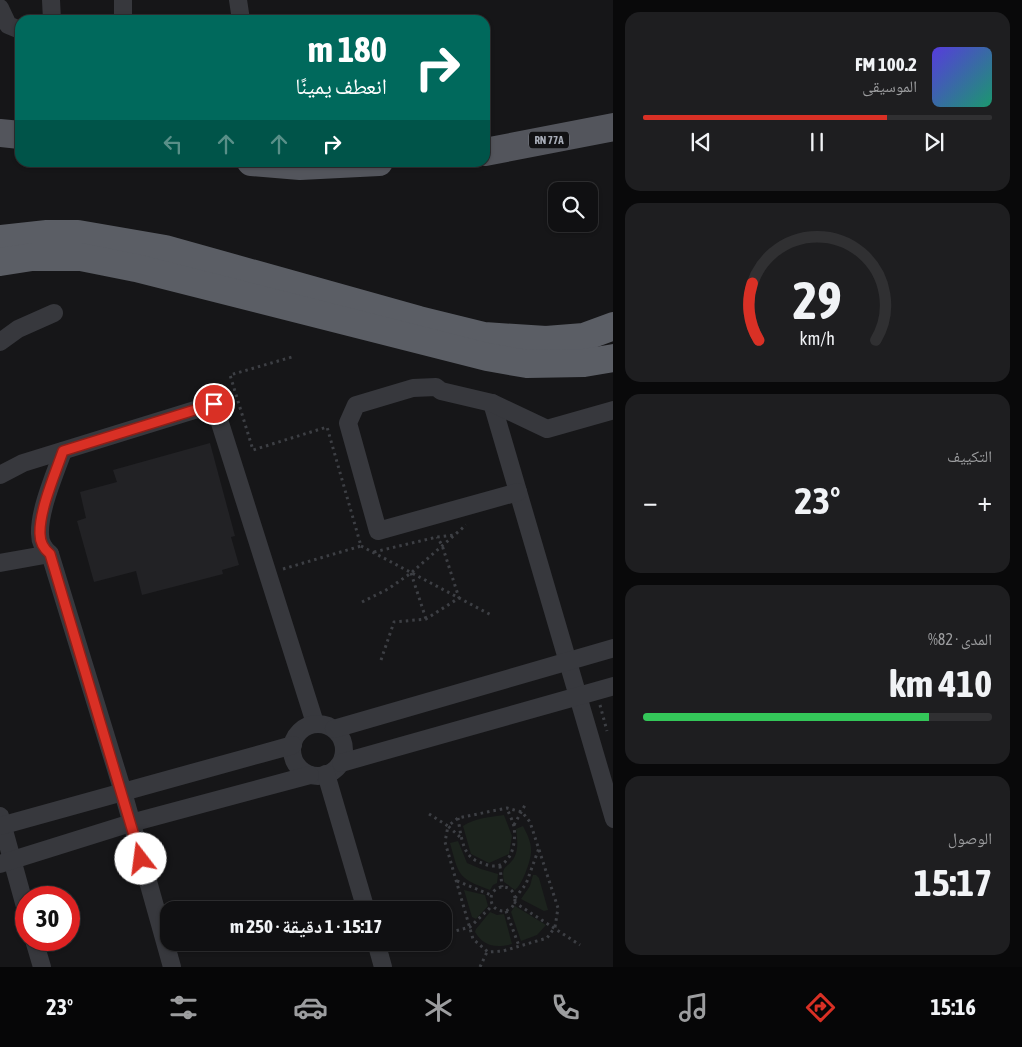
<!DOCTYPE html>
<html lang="ar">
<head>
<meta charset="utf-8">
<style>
  :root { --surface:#101012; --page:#1e1e20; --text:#f1f3f6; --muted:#9c9d9f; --line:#303032; --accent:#d93025 }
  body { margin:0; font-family:"Asap Condensed","Noto Naskh Arabic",sans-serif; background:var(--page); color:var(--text); direction:rtl; height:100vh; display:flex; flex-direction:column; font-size:19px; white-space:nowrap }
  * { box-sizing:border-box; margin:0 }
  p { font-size:16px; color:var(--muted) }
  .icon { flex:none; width:28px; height:28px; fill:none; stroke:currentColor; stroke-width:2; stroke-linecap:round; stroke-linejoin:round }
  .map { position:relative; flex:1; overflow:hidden; direction:ltr }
  .panel { display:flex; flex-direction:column; gap:12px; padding:12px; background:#09090a; width:409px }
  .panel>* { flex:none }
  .banner { position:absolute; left:15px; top:15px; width:475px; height:152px; border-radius:15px; box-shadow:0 1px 4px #0004,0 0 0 1px var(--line); direction:rtl; background:#00695c; color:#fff; overflow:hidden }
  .fabs { position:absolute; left:548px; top:182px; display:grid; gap:10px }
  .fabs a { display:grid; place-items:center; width:50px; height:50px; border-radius:10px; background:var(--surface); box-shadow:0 1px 4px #0004,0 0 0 1px var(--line); font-size:25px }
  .speed { position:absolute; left:15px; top:886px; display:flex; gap:10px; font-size:25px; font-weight:700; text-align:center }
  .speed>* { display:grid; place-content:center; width:65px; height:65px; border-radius:50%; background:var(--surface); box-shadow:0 1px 4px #0004,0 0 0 1px var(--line); line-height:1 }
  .speed .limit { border:8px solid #d22; background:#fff; color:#111 }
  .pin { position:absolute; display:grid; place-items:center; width:42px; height:42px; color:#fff; margin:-21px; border:2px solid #fff; border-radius:50%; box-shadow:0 1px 5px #0007 }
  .me { position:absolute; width:55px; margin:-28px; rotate:345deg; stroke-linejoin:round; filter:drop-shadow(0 0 4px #0008) }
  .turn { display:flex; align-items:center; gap:18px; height:105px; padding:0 20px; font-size:22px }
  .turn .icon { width:65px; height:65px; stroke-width:2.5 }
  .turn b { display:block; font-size:35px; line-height:42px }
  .lanes { display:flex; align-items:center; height:48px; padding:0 20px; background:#0003; justify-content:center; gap:25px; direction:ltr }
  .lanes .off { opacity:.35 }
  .big { font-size:38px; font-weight:700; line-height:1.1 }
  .panel .card { flex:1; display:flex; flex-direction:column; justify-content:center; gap:8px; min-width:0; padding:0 18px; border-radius:15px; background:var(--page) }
  .panel .dial { align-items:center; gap:0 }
  .dial svg { height:130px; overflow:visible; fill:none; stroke:var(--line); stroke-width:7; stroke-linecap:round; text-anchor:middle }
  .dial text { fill:var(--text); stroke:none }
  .song { display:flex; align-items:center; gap:15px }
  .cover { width:60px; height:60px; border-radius:8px; background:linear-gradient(135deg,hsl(250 70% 55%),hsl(160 70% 35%)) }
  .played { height:5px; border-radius:2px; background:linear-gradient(90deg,var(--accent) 70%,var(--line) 70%) }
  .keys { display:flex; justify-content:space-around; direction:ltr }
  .heat { display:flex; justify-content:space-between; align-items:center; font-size:28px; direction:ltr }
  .charge { height:8px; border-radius:4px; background:linear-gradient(90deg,#34c759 82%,var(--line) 0) }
  .trip { position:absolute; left:160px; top:901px; width:292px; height:50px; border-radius:15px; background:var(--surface); box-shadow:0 1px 4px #0004,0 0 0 1px var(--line); font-weight:700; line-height:50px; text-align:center; direction:rtl }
  .tabs { display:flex; height:80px; justify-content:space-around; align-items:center; background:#060607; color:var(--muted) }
  .tabs .icon { width:35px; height:35px }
  .tabs .selected { color:var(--accent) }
  .tabs b { font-size:22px; color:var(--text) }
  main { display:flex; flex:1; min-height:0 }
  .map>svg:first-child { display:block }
  .built { fill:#222225 }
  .green { fill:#1c231d }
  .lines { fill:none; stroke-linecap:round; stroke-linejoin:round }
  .path { stroke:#3d3f44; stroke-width:3; stroke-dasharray:2.5 4; stroke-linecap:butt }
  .minor { stroke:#37383d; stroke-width:18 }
  .primary { stroke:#53555c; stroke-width:28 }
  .trunk { stroke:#5b5e65; stroke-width:28 }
  .route-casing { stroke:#8d1f18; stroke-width:12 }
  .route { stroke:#d93025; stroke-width:9 }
  .labels { text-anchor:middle; stroke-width:5; stroke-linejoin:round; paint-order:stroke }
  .shield { fill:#111113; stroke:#7b7e86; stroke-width:1 }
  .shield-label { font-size:11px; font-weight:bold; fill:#a8adb8 }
</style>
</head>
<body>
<main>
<section class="panel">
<div class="card">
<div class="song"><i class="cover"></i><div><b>100.2 FM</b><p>الموسيقى</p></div></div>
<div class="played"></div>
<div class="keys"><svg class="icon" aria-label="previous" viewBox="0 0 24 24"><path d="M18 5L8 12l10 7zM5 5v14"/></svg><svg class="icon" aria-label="pause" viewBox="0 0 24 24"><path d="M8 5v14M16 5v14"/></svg><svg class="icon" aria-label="next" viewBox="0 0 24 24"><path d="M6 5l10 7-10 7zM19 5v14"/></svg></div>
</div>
<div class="card dial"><svg viewBox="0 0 100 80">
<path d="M14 69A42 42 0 1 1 86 69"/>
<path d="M14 69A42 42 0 0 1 10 34" stroke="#d93025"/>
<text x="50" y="56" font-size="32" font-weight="700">29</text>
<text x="50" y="72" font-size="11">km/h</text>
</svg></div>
<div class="card"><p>التكييف</p>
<div class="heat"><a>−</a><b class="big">23°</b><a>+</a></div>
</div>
<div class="card"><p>المدى · 82%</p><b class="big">410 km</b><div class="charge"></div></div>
<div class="card"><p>الوصول</p><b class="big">15:17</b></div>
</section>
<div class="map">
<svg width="614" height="967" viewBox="0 0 614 967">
  <rect width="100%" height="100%" fill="#161618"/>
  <polygon class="built" points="210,443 235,536 231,537 239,565 222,570 223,574 142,595 136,571 94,582 77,521 86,518 80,492 117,482 113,470"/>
  <g class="green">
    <path d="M 504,815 L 512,836 L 509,854 L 489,863 L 471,854 L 463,826 C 475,818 490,817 504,815 Z"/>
    <path d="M 523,826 C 527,834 532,843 531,853 C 530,863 522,885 515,890 L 504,882 C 501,864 506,870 514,858 C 519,849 517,838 516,829 Z"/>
    <path d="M 458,841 L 467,863 L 481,869 L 498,874 L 497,883 L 493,885 L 490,890 C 457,878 459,875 450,843 Z"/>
    <polygon points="533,875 536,875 539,878 548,910 544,911 521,899 530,886"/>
    <polygon points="464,890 485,895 488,906 476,919 472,917"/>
    <polygon points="515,906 546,925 537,935 521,941 511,912"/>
    <path d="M 490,912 L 497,915 L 504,914 L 512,944 C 496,948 484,947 475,932 L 476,929 Z"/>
  </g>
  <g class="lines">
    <g class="path">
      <polyline points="361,546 493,616"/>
      <polyline points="374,552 437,537 454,535"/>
      <polyline points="283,569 361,546 327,427 253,450 230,375 292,357"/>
      <polyline points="411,573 426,619"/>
      <polyline points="362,602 388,589 411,573 466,525"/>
      <polyline points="381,660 394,622 426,619 459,598 442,545 437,537"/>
      <polyline points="600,705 607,731"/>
      <polyline points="429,814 448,826 445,842 473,939 488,952 503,951 547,938 555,927 558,908 530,822 522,812 507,808 458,818 448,826 461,838"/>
      <path d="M 458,818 C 460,830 462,851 472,858 C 474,860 479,862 482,863 C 508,875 517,848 514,827 C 513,821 509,814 507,808"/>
      <polyline points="514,825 525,805"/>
      <polyline points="500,866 502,887"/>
      <polyline points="457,881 491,895"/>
      <circle cx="503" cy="899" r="12"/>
      <polyline points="515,898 526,884 539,848"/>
      <polyline points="514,902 580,945"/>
      <polyline points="506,911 519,946"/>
      <polyline points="444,934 470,927 492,906"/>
      <polyline points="480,967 487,952"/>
    </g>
    <g class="minor">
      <polyline points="51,0 52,20"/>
      <polyline points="123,0 123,20"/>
      <polyline points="238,0 241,20"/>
      <polyline points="0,8 8,25 20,30"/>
      <polyline points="0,342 18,329 54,313"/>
      <polyline points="492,403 614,819"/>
      <path d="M 63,451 C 55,474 39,510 40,534 C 40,543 44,549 50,554 L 123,792 L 172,967"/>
      <polyline points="0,475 23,463 214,404 315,723"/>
      <polyline points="518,492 378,531 348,423 356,405 413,388 436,387 441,391 492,403 547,429 614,410"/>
      <polyline points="0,563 50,554"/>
      <circle cx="318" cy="750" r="26"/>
      <polyline points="334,729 614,648"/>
      <polyline points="341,763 614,686"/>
      <polyline points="326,774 366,910"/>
      <polyline points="0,816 26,910"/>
      <polyline points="0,826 293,745"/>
      <polyline points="0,864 131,823 310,775"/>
      <polyline points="34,940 42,967"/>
      <polyline points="376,942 383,967"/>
    </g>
    <g class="primary">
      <polyline points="0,133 20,135"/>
      <polyline points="485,152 614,127"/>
      <polyline points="251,162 300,166 379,162"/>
    </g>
    <g class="trunk">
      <polyline points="0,239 47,234 78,234 165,249 419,320 484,336 546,340 584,337 614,326"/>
      <polyline points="0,262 32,257 81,257 136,268 487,357 527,364 584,363 614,358"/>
    </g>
  </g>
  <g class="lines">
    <g class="route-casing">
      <path id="route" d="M 141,859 L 50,554 C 44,549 40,543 40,534 C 39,511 55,474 63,451 L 214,404"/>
    </g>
    <use href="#route" class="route"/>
  </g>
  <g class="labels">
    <rect class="shield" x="529" y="131.5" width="40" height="17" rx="4"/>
    <g class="shield-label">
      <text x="549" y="144">RN 77A</text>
    </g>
  </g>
</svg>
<div class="fabs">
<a><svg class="icon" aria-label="search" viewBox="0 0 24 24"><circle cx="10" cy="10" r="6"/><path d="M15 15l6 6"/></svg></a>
</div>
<div class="speed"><div class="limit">30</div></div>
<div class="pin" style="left:214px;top:404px;background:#d93025"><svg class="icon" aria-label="arrive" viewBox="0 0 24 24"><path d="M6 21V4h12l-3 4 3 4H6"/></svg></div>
<svg class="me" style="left:141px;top:859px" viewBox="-20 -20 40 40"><circle r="19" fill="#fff"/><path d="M0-13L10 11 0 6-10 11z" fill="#d93025"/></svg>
<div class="trip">15:17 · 1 دقيقة · 250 m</div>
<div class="banner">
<div class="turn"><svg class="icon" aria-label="right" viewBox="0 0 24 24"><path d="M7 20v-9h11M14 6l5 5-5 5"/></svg><div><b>180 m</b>انعطف يمينًا</div></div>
<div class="lanes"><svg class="icon off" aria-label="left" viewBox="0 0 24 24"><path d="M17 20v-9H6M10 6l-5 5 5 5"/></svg><svg class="icon off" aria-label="ahead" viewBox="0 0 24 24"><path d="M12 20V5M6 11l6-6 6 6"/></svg><svg class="icon off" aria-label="ahead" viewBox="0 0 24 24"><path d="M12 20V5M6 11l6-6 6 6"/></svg><svg class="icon" aria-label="right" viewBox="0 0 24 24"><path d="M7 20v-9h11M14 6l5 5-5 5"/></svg></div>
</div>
</div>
</main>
<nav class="tabs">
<b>15:16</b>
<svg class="icon selected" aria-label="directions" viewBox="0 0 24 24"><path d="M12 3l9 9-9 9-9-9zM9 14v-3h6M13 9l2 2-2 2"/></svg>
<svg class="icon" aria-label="music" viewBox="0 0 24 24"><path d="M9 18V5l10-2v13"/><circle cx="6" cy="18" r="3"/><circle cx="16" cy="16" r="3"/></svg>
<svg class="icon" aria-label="phone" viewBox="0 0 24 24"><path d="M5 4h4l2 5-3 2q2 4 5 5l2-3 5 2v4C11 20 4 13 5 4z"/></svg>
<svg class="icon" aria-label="climate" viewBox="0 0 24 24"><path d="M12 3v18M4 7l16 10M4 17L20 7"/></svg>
<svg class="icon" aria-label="car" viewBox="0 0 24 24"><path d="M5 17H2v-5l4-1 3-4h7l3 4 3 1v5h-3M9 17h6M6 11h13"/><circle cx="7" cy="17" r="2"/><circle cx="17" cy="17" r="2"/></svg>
<svg class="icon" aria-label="filters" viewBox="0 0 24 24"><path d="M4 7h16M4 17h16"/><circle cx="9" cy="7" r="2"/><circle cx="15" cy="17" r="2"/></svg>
<b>23°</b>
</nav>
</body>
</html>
